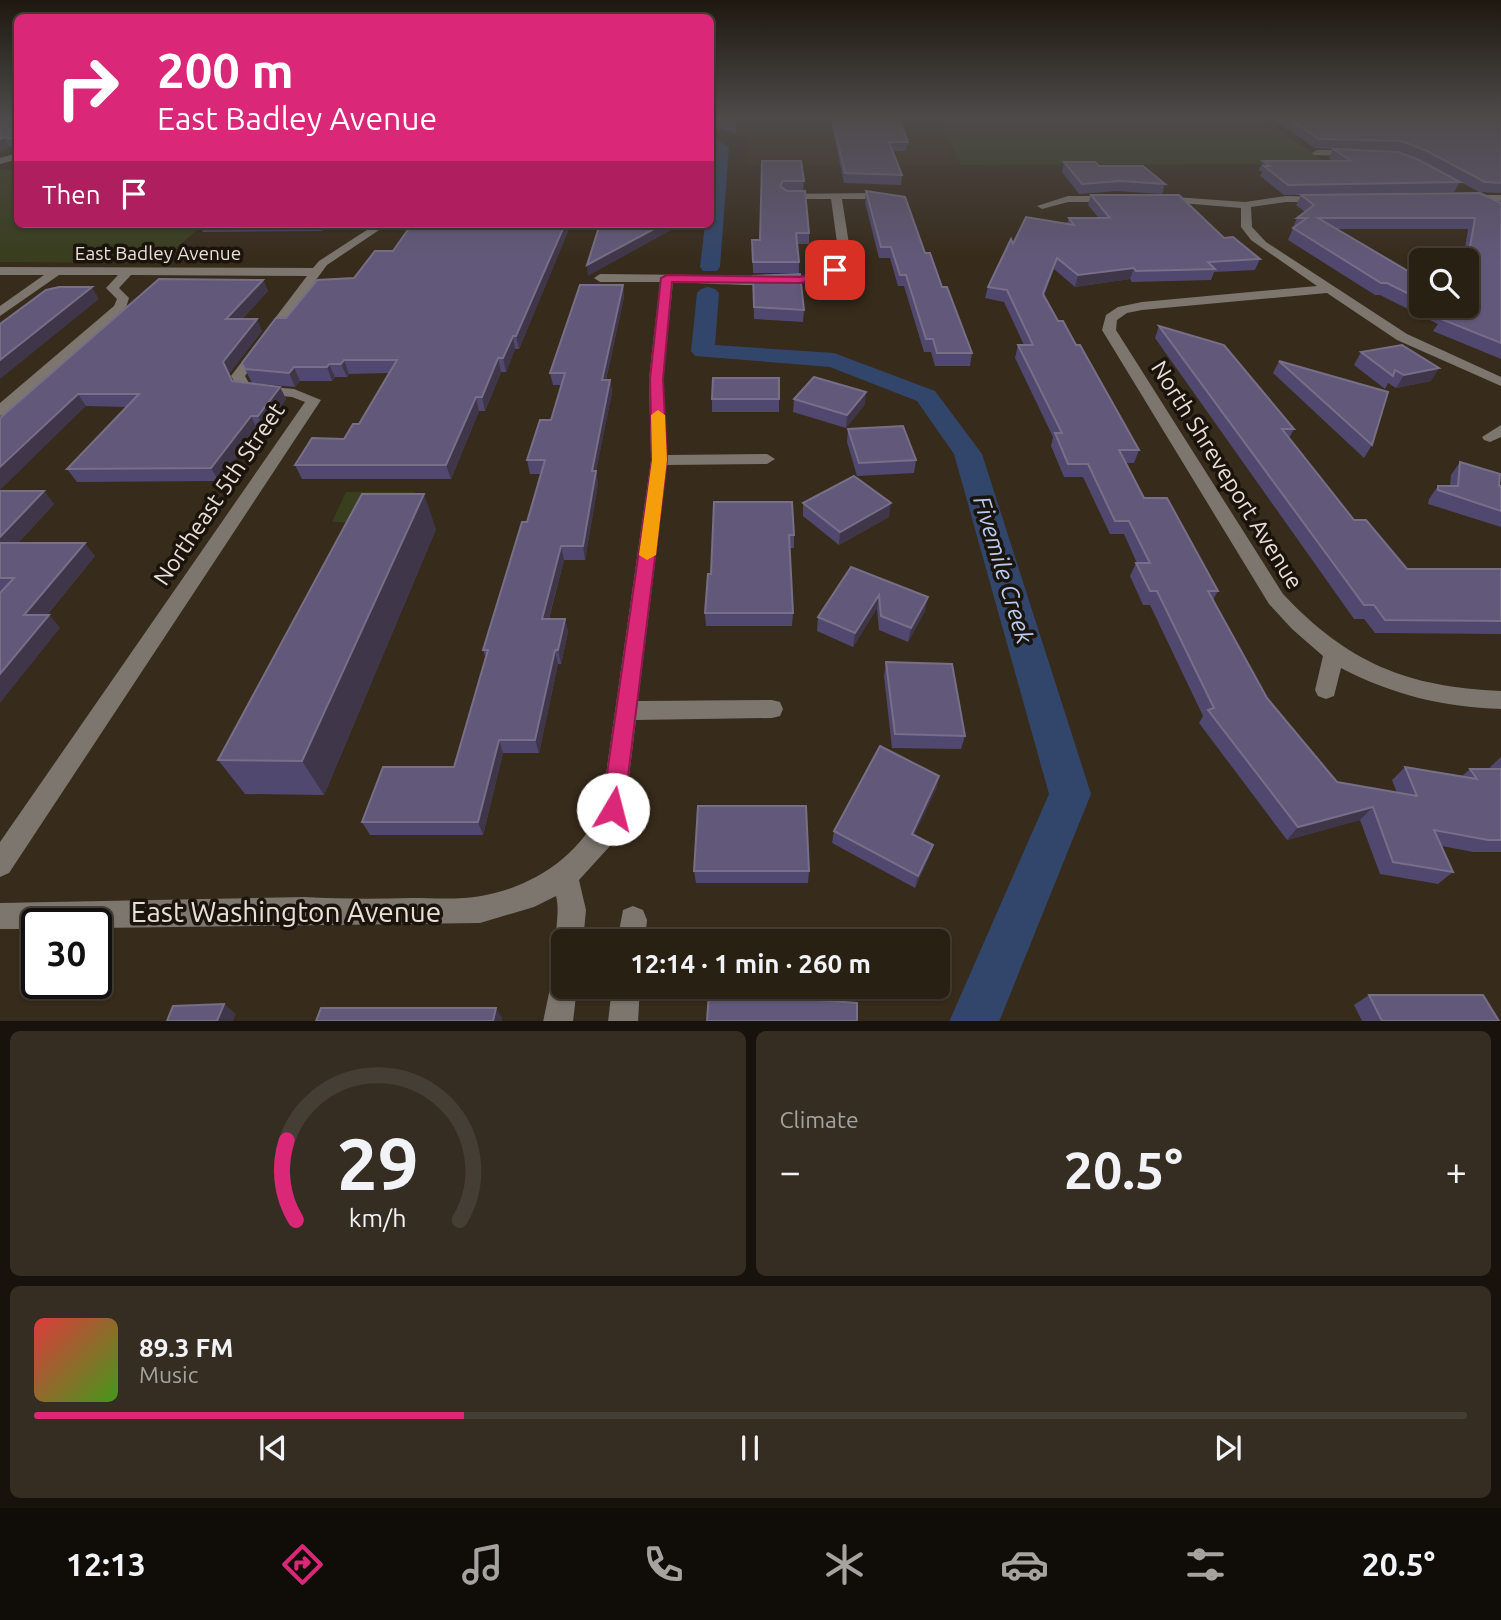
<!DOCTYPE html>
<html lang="en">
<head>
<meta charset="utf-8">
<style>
  :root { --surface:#292014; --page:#352d22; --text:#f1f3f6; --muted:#a5a3a0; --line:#453e34; --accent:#db2777 }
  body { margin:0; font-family:Ubuntu,sans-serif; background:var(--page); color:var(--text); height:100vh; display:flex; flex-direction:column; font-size:26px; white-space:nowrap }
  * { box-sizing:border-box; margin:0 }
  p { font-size:23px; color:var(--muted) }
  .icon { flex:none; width:38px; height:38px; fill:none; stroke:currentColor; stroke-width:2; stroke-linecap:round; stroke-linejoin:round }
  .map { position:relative; height:1021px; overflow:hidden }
  .details { display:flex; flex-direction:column; gap:10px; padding:10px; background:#17120b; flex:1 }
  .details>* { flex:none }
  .hud { position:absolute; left:14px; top:14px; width:700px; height:214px; border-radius:10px; box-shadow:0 2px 5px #0004,0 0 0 2px var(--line); background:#db2777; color:#fff; overflow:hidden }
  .fabs { position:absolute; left:1409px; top:248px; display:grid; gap:14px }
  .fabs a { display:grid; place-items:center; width:70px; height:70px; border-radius:10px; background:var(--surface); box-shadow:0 2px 5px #0004,0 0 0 2px var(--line); font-size:35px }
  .speed { position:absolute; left:21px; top:908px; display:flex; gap:14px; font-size:35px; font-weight:700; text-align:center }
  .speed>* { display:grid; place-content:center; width:91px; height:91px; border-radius:50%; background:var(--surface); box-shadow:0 2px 5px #0004,0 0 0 2px var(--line); line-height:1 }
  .speed .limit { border:4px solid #111; border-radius:10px; background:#fff; color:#111 }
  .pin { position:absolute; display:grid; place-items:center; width:60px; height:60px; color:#fff; margin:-30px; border-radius:14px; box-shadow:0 4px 10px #0006 }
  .me { position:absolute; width:77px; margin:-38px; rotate:8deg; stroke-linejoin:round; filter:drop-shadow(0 0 5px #0008) }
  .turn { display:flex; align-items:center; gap:24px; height:147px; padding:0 28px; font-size:32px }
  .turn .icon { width:91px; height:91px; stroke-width:2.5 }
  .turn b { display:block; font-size:49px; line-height:60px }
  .then { display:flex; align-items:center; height:66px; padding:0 28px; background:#0003; gap:14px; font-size:26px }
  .big { font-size:52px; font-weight:700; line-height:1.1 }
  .details .tile { flex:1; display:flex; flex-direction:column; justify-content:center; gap:10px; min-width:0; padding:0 24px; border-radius:10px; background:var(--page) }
  .details .dial { align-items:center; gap:0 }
  .dial svg { height:182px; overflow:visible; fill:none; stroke:var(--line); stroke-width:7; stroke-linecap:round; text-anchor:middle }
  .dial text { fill:var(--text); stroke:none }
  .song { display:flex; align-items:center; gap:21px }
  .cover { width:84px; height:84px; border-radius:10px; background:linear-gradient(135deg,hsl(0 70% 55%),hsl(100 70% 35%)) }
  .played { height:7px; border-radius:4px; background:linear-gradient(90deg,var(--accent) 30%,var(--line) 30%) }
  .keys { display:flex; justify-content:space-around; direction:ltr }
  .heat { display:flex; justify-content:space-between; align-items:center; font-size:38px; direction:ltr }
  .details .tiles { flex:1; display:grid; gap:10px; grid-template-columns:1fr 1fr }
  .tile:last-child { grid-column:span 2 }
  .trip { position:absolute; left:551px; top:929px; width:399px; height:70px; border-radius:10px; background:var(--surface); box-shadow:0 2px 5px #0004,0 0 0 2px var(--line); font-weight:700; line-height:70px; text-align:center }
  .menu { display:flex; height:112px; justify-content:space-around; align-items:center; background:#100d08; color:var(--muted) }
  .menu .icon { width:49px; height:49px }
  .menu .on { color:var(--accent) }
  .menu b { font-size:32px; color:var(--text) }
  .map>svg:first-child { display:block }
  .built { fill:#3f2f19 }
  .green { fill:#393e1e }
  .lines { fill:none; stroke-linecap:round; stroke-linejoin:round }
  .canal { fill:#32466c; fill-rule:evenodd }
  .minor { fill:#7c766e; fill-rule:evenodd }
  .wall { fill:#51486f; fill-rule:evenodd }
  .shaded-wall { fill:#403649 }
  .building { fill:#62597a; stroke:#776e88; stroke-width:2 }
  .route { fill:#db2777; stroke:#8e194d; stroke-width:2 }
  .slow { fill:#f59e0b }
  .labels { text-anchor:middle; stroke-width:7; stroke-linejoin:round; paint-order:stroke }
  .far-street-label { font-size:19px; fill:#e8e0d6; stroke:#1a140d }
  .street-label { font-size:23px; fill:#e8e0d6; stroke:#1a140d }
  .water-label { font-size:24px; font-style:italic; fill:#b5cbf2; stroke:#1a140d }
  .near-street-label { font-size:28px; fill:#e8e0d6; stroke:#1a140d }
</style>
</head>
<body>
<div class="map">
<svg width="1501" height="1022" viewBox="0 0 1501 1022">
  <rect width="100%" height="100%" fill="#372b1b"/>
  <polygon class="built" points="711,117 937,117 961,165 747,165 747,140 711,128"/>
  <g class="green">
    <polygon points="937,117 1261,117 1328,164 961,165"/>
    <polygon points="0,170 17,170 18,224 204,224 159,263 0,262"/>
    <polygon points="346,492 415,492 403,523 332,522"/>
  </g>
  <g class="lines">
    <g class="canal">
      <polygon points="710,136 729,147 720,267 717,271 703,271 700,267 705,224 710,224 713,149 710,147"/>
      <polygon points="708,287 715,289 719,293 715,345 834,353 935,391 982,454 1091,794 999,1022 949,1022 1049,794 954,454 917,401 830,367 695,356 691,351 697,293 701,289"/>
    </g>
    <g class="minor">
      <polygon points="1317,150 1354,150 1359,153 1354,156 1314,155 1312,153"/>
      <polygon points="18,153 18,159 0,164 0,158"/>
      <path d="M 783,194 L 875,193 L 880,196 L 875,199 L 842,199 L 851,257 C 847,264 843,269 837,273 C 804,292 712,283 673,282 L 663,379 L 667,455 L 767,454 L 775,459 L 767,464 L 667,465 L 638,701 L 772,700 L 780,702 L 783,709 L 780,716 L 772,718 L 636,720 L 625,809 L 610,846 L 579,880 L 586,910 L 583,942 L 564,942 L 564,954 L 559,952 C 552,934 561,915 556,896 L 534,907 L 480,923 L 96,928 L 96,924 L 37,924 L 37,929 L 0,929 L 0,903 L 304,897 C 340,899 375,899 411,898 C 433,898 459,900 481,896 C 532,887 579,857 601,809 L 651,460 L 649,379 L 660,282 L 600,282 L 594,278 L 600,274 L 801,276 L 828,268 L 839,257 L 831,199 L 787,199 L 782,196 Z"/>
      <polygon points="1467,195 1501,195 1501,201 1463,200 1463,196"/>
      <polygon points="1068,196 1112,196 1117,199 1112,202 1068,202 1042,209 1037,206"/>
      <path d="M 1161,196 L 1245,202 L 1286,196 L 1327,197 L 1327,201 L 1323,202 L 1286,202 L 1251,207 L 1252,227 L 1266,242 L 1407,334 L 1501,377 L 1501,386 L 1397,340 L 1327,293 L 1142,310 L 1127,313 L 1117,320 L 1116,330 L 1283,594 C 1348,663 1407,687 1501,691 L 1501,709 C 1443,707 1393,695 1341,668 L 1334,696 L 1326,699 L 1318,696 L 1315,690 L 1323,656 L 1292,629 L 1269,604 L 1102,330 L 1106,315 L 1118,307 L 1142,302 L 1317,286 L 1251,240 L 1241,227 L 1241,208 L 1157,201 L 1157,197 Z"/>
      <polygon points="376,224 388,224 327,265 245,376 250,385 294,389 321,400 9,873 0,877 0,842 305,402 292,397 240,392 231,376 307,276 131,275 119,288 129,298 125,311 5,414 0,416 0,403 114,306 117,299 106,288 118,275 59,275 0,316 0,306 44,275 0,275 0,267 313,268 319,261"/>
      <polygon points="1501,425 1501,437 1490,442 1484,440 1482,437"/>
      <polygon points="633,906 643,910 647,920 645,942 617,942 623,910"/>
      <polygon points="564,965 564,987 577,987 573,1022 543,1022 554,969"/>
      <polygon points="612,987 640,987 638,1022 608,1022"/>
    </g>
  </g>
  <g class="wall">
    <polygon points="0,117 18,117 18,149 10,147 0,152"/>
    <polygon points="714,117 736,117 736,133 714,126"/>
    <polygon points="830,117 908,142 906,151 893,151 902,175 901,185 844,183"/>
    <path d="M 1269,117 L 1501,117 L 1501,193 L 1479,192 L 1422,161 L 1396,151 L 1342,149 L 1460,182 L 1454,192 L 1342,194 L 1499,203 L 1501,200 L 1501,359 L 1433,331 L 1438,324 L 1380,295 L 1375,295 L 1288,240 L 1297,218 L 1305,212 L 1296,205 L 1301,195 L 1284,195 L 1260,176 L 1262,172 L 1259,170 L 1263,161 L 1332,161 L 1329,158 L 1333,149 L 1315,148 ZM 1337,229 L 1468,229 L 1463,261 L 1466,261 L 1466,306 L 1421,306 L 1421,273 L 1413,274 Z"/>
    <polygon points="762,161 804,181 803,191 809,233 809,244 797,244 799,262 799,273 753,273 752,240 760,240"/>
    <polygon points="1064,162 1099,166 1165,184 1162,194 1117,191 1079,194 1062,172"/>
    <polygon points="866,191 925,253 942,287 972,353 970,366 935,366 931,352 924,352 904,286 898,286 890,258 879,258 865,202"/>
    <polygon points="1091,195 1224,238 1260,259 1255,270 1214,272 1211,280 1132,282 1130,279 1075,287 1054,269 1044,296 1058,321 1076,345 1139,450 1134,463 1126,463 1144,498 1218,591 1213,600 1267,698 1337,782 1397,793 1392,780 1405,767 1462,776 1470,769 1491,769 1490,767 1501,757 1501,852 1473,852 1442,846 1453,872 1438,884 1380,874 1360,820 1287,840 1199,723 1203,716 1150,605 1143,605 1130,576 1136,563 1137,563 1124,534 1110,534 1083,477 1064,477 1051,446 1053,437 1015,358 1018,345 1024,345 1004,302 985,298 988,287 1013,244 1067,224 1069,218 1099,218 1088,205"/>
    <polygon points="199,224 329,224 322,231 203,232"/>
    <polygon points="412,224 571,224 519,349 515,349 506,372 501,372 485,411 479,411 451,479 302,479 295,465 344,439 359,424 389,373 349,374 347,377 335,377 332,381 300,381 295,387 252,383 242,363 286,318 354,278 393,251"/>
    <polygon points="753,276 804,310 803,322 754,319"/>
    <polygon points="263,280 268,291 242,319 262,331 229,374 232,381 280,387 286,399 264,429 257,429 219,481 77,482 67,469 127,407 86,406 0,418"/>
    <polygon points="623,285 624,297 606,380 610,380 612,392 596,471 598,484 585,560 564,560 549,619 565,619 568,632 561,664 558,664 539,753 503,753 483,835 370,835 362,822 454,767 486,659 483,650 527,522 542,474 530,474 527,460 551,420 561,385 553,385 550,373"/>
    <polygon points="1159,326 1294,429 1289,438 1354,520 1407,569 1501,569 1501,634 1375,633 1364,619 1354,619 1155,338"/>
    <polygon points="1361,352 1431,381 1396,388 1388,383 1385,389 1354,365"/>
    <polygon points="1279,361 1372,445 1364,458 1273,373"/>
    <rect x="712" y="399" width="67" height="13"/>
    <polygon points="794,399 865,404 846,428 793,412"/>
    <polygon points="848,429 916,460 914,473 857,476 847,442"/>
    <polygon points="1460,462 1499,486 1501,486 1501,527 1428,504 1429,499 1438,486 1450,486 1451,475"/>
    <polygon points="0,491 44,491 54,504 18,543 95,556 47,615 49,615 60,628 2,591 0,591"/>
    <polygon points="714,502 794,535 794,548 790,548 793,613 792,626 706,626 705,613 711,574"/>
    <polygon points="803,503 889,517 839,545 803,516"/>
    <polygon points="436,529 324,795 245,794 218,760"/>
    <polygon points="851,567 925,611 908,642 879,630 877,608 853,647 817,631 818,617"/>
    <polygon points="886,662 965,736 961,749 892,748 884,676"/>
    <polygon points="939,776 936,789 914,835 933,845 929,857 915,888 832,843 834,831"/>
    <polygon points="694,871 809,871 808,883 696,883"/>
    <polygon points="1369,995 1499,1021 1362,1021 1354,1005"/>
  </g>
  <g class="shaded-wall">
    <polygon points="4,137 10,147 0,152 0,139"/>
    <polygon points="320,224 329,224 322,231"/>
    <polygon points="565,224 571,224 519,349 516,336"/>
    <polygon points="663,224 674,224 673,229 588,276 587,265"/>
    <polygon points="1057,258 1054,269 1040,306 1043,294"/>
    <polygon points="1134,268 1130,279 1075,287 1078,275"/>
    <polygon points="263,280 268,291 232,331 226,319"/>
    <polygon points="623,285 624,297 603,392 602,380"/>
    <polygon points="92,287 99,299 0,379 0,360"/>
    <polygon points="257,319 262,331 229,374 223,362"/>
    <polygon points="513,336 515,349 506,372 503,358"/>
    <polygon points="498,358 501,372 485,411 482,397"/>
    <polygon points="344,360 349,374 347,377 341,364"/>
    <polygon points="329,364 335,377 332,381 327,367"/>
    <polygon points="294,367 300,381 295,387 289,373"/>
    <polygon points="1439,368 1431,381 1396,388 1404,375"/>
    <polygon points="610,380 612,392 596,471 598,484 585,560 583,546 592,471"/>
    <polygon points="280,387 286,399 264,429 258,416"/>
    <polygon points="866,392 865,404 846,428 847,415"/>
    <polygon points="78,394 86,406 0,490 0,467"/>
    <polygon points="476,397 479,411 451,479 446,465"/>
    <polygon points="251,416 257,429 219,481 211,468"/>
    <polygon points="44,491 54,504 6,556 0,549 0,537"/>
    <polygon points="424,494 436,529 324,795 302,761"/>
    <polygon points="891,503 889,517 839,545 840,532"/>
    <polygon points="85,543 95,556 36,628 24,615"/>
    <polygon points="561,546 564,560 545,632 542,619"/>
    <polygon points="879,595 877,608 853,647 855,633"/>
    <polygon points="928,597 925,611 908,642 911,628"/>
    <polygon points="49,615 60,628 0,703 0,674"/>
    <polygon points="565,619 568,632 561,664 558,650"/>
    <polygon points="555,650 558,664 539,753 535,740"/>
    <polygon points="499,740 503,753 483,835 478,822"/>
    <polygon points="939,776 936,789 909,846 912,834"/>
    <polygon points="1373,807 1360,820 1287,840 1298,827"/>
    <polygon points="933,845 929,857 915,888 918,876"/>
    <polygon points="224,1004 236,1014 233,1021 217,1021"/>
    <polygon points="496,1008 502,1018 502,1021 493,1021"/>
  </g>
  <g class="building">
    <polygon points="0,117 18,117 18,140 4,137 0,139"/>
    <polygon points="832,117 898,117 908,142 889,142 902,175 845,173"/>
    <polygon points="1286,117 1501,117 1501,183 1485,182 1427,151 1401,141 1319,139"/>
    <polygon points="1333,149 1398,152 1419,160 1460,182 1288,185 1264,166 1270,166 1263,161 1351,161"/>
    <polygon points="762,161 801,161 804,181 783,181 780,186 787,191 805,191 809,233 796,233 799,262 753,262 752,240 760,240"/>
    <polygon points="1064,162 1095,162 1099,166 1143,166 1165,184 1120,181 1082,184"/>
    <polygon points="866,191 905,197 925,253 930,253 942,287 947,287 972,353 937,353 933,339 926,339 906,275 900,275 891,247 881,247"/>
    <polygon points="1480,193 1501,203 1501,343 1441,319 1453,316 1434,306 1466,306 1466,270 1475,218 1318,218 1413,274 1421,273 1421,300 1387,283 1381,283 1293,228 1307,218 1297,218 1314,205 1301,195"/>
    <polygon points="1091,195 1179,195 1224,238 1233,237 1260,259 1208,262 1215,269 1136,271 1134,268 1078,275 1057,258 1043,294 1058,321 1063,321 1076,345 1080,345 1139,450 1119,450 1144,498 1167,498 1218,591 1208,591 1267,698 1337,782 1417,796 1405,767 1477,779 1470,769 1501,769 1501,840 1488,840 1434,830 1453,872 1393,862 1373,807 1298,827 1208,710 1214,708 1157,591 1150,591 1136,563 1150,563 1129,521 1115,521 1088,464 1068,464 1055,433 1062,433 1018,345 1033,345 1007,290 988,287 1011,239 1013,244 1026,217 1074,225 1069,218 1110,218"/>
    <polygon points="412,224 565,224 516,336 513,336 503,358 498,358 482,397 476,397 446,465 295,465 312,438 344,439 353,424 359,424 397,360 344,360 341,364 329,364 327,367 294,367 289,373 245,369 242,363 276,318 286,318 317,280 354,278 375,251 393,251"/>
    <polygon points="600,224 663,224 587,265"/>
    <polygon points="800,274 804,310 754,307 753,276"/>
    <polygon points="159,279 263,280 226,319 257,319 223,362 232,381 280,387 258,416 251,416 211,468 67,469 139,394 78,394 0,467 0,418"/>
    <polygon points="580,285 623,285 602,380 610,380 592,471 596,471 583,546 561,546 542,619 565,619 558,650 555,650 535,740 499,740 478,822 362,822 383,767 454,767 488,650 483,650 522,522 527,522 545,460 527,460 540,420 551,420 565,373 550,373"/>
    <polygon points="59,287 92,287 0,360 0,324 46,290"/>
    <polygon points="1159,326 1224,345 1294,429 1282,429 1354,520 1366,520 1407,569 1501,569 1501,621 1385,620 1374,605 1364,605"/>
    <polygon points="1402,345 1439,368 1404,375 1395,370 1393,376 1361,352"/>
    <polygon points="1279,361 1388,392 1372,445"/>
    <polygon points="814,377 866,392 847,415 794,399"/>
    <polygon points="713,378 779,378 779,399 712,399"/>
    <polygon points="903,426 916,460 859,463 848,429"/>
    <polygon points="1460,462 1500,474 1499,486 1501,486 1501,511 1438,490 1438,486 1458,486"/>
    <polygon points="854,476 891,503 840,532 803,503"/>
    <polygon points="0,491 44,491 0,537"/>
    <polygon points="362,494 424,494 302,761 218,760"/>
    <polygon points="714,502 792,502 794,535 789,535 793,613 705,613 708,574 711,574"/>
    <polygon points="0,543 85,543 24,615 49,615 0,674 0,593 14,578 0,578"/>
    <polygon points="851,567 928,597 911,628 881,616 879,595 855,633 818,617"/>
    <polygon points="886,662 952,664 965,736 895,734"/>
    <polygon points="880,746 939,776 912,834 933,845 918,876 834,831"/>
    <polygon points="698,806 806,806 809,871 694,871"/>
    <polygon points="709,992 857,1003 857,1021 707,1021"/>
    <polygon points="1369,995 1483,995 1499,1021 1382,1021"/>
    <polygon points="224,1004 217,1021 167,1021 173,1006"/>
    <polygon points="321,1008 496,1008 493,1021 316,1021"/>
  </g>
  <linearGradient id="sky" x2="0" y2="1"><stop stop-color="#1e180f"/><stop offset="0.45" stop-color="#4d4a4a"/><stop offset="1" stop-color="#4d4a4a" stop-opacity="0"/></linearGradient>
  <rect width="1501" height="260" fill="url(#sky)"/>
  <polygon class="route" points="835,267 840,270 838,272 801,283 672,282 663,379 667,460 624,809 621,817 613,820 605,817 602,809 652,460 650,379 661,278 667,275 800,277"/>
  <polygon class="slow" points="658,410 665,415 667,460 656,555 647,560 639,555 652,460 651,415"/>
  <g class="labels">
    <g class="far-street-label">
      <text x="158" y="260">East Badley Avenue</text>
    </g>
    <g class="street-label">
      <text transform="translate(1227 475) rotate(58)" y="8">North Shreveport Avenue</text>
      <text transform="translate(219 494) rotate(-56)" y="8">Northeast 5th Street</text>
    </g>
    <g class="water-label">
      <text transform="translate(1003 570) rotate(73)" y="8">Fivemile Creek</text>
    </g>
    <g class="near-street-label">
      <text x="286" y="922">East Washington Avenue</text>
    </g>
  </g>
</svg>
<div class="fabs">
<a><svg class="icon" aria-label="search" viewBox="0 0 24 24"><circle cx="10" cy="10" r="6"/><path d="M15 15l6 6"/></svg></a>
</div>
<div class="speed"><div class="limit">30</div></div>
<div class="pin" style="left:835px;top:270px;background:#d93025"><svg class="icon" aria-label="arrive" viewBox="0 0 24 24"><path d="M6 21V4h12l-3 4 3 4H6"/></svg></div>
<svg class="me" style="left:613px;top:809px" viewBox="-20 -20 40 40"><circle r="19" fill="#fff"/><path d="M0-13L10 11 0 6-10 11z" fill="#db2777"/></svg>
<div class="trip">12:14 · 1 min · 260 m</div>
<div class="hud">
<div class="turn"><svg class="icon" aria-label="right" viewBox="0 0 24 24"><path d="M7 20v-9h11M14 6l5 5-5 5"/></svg><div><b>200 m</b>East Badley Avenue</div></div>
<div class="then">Then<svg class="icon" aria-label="arrive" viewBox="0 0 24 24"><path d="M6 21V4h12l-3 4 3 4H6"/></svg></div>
</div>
</div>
<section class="details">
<div class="tiles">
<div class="tile dial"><svg viewBox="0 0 100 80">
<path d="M14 69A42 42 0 1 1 86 69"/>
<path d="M14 69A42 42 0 0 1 10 34" stroke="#db2777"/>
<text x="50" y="56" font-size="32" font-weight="700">29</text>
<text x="50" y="72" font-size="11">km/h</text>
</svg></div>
<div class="tile"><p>Climate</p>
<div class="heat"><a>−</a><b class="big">20.5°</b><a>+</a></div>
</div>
<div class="tile">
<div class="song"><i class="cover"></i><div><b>89.3 FM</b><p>Music</p></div></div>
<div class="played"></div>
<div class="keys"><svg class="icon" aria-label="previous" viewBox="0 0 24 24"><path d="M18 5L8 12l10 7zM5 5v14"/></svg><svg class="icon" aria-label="pause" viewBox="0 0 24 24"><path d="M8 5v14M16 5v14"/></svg><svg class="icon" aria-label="next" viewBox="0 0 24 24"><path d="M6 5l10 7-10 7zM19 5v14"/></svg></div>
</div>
</div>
</section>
<nav class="menu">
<b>12:13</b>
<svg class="icon on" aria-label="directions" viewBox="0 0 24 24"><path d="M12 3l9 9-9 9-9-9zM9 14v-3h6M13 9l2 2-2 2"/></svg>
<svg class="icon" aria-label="music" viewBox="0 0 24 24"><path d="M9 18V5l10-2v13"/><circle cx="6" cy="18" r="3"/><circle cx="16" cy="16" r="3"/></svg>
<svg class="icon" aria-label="phone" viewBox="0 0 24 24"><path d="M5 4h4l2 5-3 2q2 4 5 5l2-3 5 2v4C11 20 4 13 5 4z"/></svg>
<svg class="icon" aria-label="climate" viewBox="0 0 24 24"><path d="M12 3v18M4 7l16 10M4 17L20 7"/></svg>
<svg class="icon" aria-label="car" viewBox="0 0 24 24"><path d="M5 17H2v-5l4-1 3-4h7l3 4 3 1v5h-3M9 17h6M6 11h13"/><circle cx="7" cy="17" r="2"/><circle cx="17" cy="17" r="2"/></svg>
<svg class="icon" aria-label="filters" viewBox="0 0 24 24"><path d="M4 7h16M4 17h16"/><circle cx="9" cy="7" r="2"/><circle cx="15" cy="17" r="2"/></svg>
<b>20.5°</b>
</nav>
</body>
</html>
